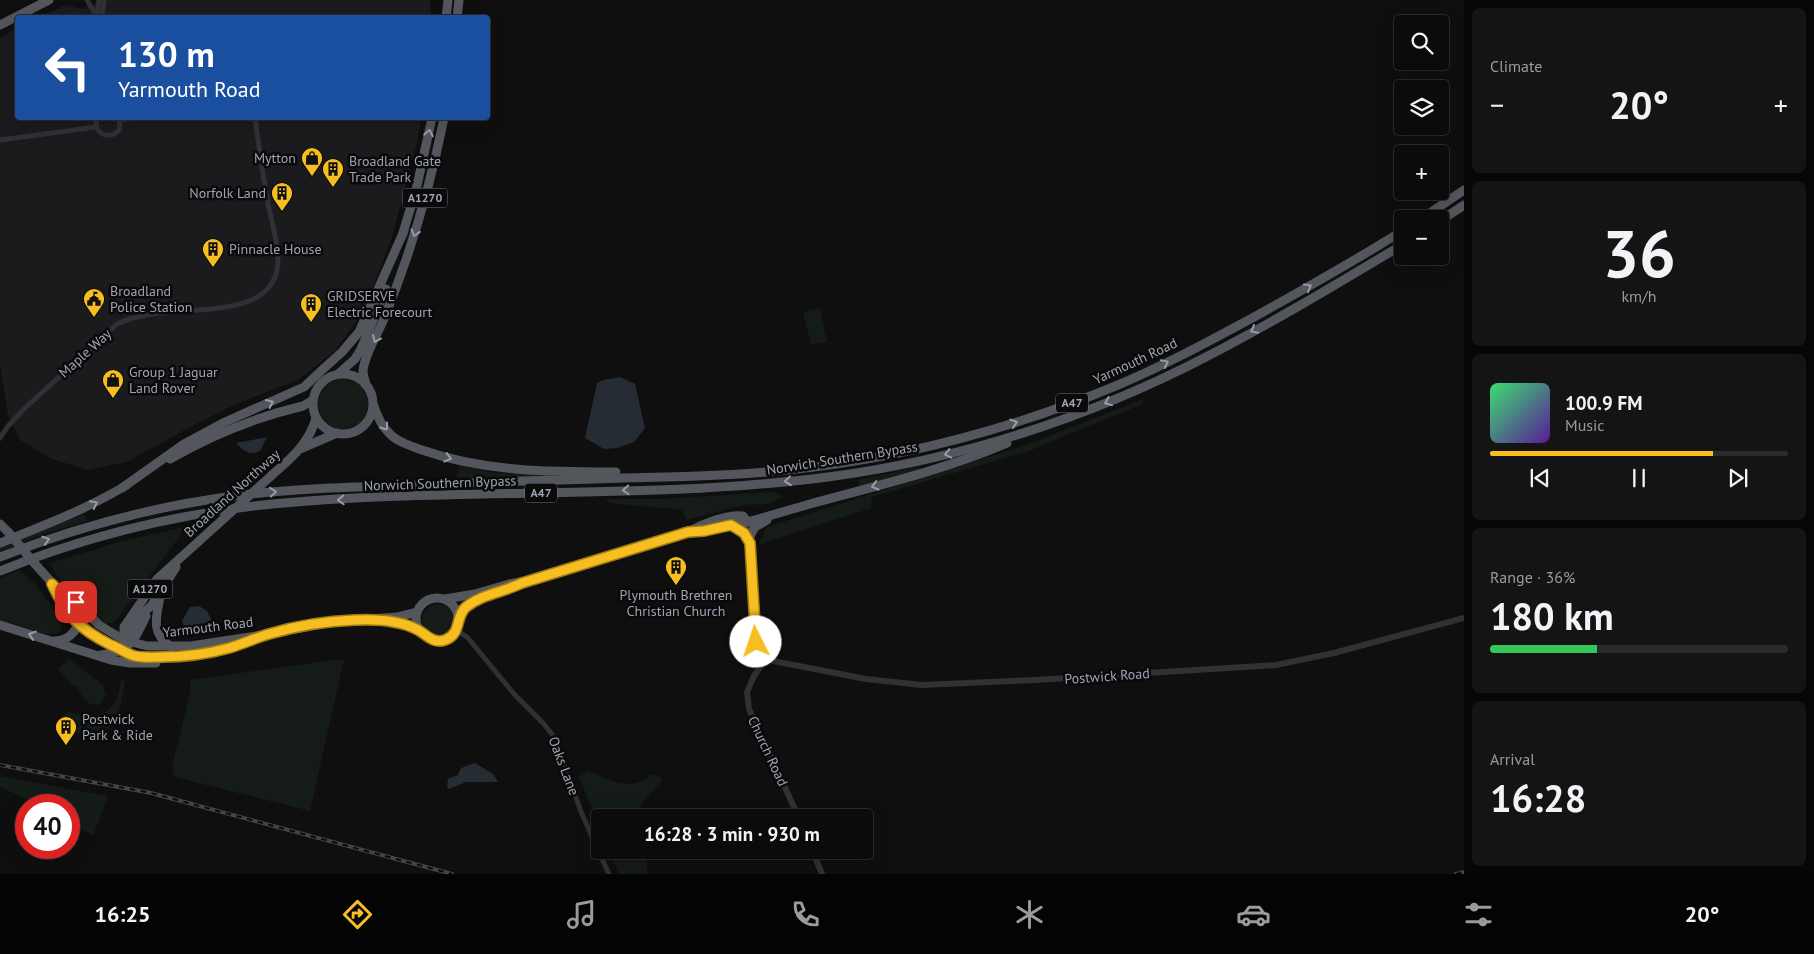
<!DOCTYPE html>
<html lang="en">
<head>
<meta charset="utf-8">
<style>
  :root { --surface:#0b0b0c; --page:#141415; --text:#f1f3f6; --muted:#9a9b9d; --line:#2b2b2d; --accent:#f6be21 }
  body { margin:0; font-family:"PT Sans",sans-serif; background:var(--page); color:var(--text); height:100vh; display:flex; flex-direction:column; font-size:19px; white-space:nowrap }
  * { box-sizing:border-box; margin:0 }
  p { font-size:16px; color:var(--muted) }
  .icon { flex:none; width:28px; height:28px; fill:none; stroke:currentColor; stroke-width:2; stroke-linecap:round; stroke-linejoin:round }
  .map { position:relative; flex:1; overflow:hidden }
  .sheet { display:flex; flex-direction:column; gap:8px; padding:8px; background:#060607; width:350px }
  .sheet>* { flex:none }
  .guide { position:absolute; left:15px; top:15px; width:475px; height:105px; border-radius:5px; box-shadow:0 5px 20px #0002,0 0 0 1px var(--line); background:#1a4fa0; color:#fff; overflow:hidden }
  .fabs { position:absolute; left:1394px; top:15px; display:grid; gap:10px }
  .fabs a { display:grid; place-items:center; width:55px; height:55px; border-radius:5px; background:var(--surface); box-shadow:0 5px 20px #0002,0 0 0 1px var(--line); font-size:25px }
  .speed { position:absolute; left:15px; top:794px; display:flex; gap:10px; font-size:25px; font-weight:700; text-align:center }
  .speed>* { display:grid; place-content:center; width:65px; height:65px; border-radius:50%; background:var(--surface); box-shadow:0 5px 20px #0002,0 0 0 1px var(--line); line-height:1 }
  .speed .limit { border:8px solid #d22; background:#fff; color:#111 }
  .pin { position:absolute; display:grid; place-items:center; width:42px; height:42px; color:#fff; margin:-21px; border-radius:10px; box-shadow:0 2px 8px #0006 }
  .me { position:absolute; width:55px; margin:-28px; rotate:356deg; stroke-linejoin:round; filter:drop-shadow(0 0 4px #0008) }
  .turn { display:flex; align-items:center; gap:18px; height:105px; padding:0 20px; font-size:22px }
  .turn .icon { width:65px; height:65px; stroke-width:2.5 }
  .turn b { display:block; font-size:35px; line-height:42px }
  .big { font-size:38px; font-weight:700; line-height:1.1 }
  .sheet .card { flex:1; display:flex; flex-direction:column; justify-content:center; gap:8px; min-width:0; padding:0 18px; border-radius:8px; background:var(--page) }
  .sheet .dial { align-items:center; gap:0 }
  .dial b { font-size:65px; line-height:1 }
  .song { display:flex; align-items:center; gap:15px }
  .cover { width:60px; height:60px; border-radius:8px; background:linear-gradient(135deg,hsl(140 70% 55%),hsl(270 70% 35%)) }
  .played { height:5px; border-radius:2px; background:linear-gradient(90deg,var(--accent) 75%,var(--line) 75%) }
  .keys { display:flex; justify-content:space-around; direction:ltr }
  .heat { display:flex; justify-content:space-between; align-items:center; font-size:28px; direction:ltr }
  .charge { height:8px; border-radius:4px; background:linear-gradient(90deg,#34c759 36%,var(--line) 0) }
  .trip { position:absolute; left:591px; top:809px; width:282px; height:50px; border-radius:5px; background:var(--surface); box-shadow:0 5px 20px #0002,0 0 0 1px var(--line); font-weight:700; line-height:50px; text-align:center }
  .tab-bar { display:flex; height:80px; justify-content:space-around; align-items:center; background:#040405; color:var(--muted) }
  .tab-bar .icon { width:35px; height:35px }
  .tab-bar .selected { color:var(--accent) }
  .tab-bar b { font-size:22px; color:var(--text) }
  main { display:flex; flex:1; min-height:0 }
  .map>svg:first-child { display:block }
  .built { fill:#1b1b1d }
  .green { fill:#151b16 }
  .water { fill:#252c34 }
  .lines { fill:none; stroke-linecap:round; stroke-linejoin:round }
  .minor { stroke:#303035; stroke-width:5 }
  .tertiary { stroke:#303035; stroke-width:6 }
  .trunk { stroke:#54565d; stroke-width:9 }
  .rail-casing { stroke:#43444a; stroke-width:4 }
  .rail { stroke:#0a0a0b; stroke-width:2; stroke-dasharray:5.5; stroke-linecap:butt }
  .trunk-bridge { stroke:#54565d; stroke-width:9 }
  .oneway { stroke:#989caa }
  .route-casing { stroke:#a07c15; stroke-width:12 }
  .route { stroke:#f6be21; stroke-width:9 }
  .labels { text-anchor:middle; stroke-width:5; stroke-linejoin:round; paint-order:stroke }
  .shield { fill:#0a0a0b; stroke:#727680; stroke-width:1 }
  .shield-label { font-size:12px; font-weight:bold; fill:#9fa4b2 }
  .poi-label { font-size:14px; fill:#9fa4b2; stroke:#0a0a0b; text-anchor:start }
  .street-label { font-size:14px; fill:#9fa4b2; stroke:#0a0a0b }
</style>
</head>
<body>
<main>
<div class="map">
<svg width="1464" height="874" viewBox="0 0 1464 874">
  <rect width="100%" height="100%" fill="#0f0f10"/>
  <g class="built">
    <polygon points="102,0 430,0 431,17 37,18 66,5 82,9"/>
    <polygon points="17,28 18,118 421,118 418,139 392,237 369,298 358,319 335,351 298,380 236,404 188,428 129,461 88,470 52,459 20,440 8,415 0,364 0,38"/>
  </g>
  <g class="green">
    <polygon points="820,308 827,342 811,345 803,312"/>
    <circle cx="343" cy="404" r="25"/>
    <polygon points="1143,399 1143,404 1029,451 872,497 871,508 758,545 767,527 1029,444"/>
    <polygon points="459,466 496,473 554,476 457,480"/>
    <polygon points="918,467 920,469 919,471 859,489 858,480"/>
    <polygon points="774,492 784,497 769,504 744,505 687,520 682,510 610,503 606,499 659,499"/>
    <polygon points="85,514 87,521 33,538 0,552 0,547"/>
    <path d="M 184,527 L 180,536 L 115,622 L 106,624 C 84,610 61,587 50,563 L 122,541 Z"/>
    <path d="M 20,570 C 40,587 53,604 62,628 L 60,632 C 40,639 20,622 0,621 L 0,578 Z"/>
    <circle cx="438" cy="620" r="16"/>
    <path d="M 69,659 L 103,685 L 106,696 L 99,705 C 85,705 82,697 77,686 L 73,686 L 58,669 Z"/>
    <polygon points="333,660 344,660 310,811 174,777 172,766 190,693 190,680"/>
    <path d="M 121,680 L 125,681 C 121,704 117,739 86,734 C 78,733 70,731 63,727 L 61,718 L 64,714 C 72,711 76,714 84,715 C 110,717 118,704 121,680 Z"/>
    <path d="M 588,770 C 607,780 634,793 651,774 L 660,776 L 662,780 L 635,812 L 635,817 L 600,818 L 600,828 L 579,777 Z"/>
    <polygon points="0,776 108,796 93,836 69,822 69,805 39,805 0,787"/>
    <polygon points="609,850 643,850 647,856 647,874 619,874"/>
  </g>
  <g class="water">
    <polygon points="620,377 635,384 645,428 634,442 617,448 604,449 585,438 597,383 603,380"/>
    <path d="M 267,437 L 260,451 C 250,456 243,451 236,443 Z"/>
    <polygon points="199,606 207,611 212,621 208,629 185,629 182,621 190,607"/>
    <polygon points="475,763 493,774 498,782 466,782 449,789 447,788 448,779 458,775 461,768"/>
  </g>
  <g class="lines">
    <g class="minor">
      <polyline points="87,0 97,17"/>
      <polyline points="97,17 99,0"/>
      <polyline points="102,18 104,0"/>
      <path d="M 97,118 C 92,133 110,142 120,129 L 119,118"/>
      <polyline points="121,120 135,118"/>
      <polyline points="0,140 96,127"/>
      <path d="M 0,438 L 8,426 L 25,408 L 117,324 C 143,311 182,312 211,309 C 241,306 277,299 278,261 C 278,242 272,222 268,204 C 263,176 259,147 255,118"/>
      <polyline points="457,630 468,638 514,694 543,723 555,738 581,812 609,874"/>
    </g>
    <g class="tertiary">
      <polyline points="747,521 750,536 756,642 761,656 773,661 866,679 922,685 1035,680 1276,665 1334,653 1464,618"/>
      <polyline points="732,526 744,533 749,542"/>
      <polyline points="766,659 754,676 747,692 749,709 799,818"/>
      <polyline points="812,850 822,874"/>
    </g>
    <g class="trunk">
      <polyline points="446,18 448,0"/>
      <polyline points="457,18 459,0"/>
      <polyline points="0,25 49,0"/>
      <polyline points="1421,219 1464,190"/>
      <polyline points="1440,221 1464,205"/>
      <polyline points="402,236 416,190 432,118"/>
      <circle cx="343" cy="404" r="30"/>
      <polyline points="338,374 355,359 361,349 386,289"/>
      <path d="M 366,385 C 365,380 363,376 363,371 C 364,356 377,335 383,321 C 410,256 430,187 444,118"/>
      <path d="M 374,406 C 377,416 381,425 389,433 C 397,442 411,446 422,450 C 485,472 550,472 616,472"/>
      <polyline points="300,449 337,433"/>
      <path d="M 170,459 C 212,435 256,417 303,406 L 313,400"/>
      <path d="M 271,476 C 290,459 309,444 316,418"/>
      <polyline points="122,488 184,444 225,422 304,387 321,371 342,352 359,332 404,231"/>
      <polyline points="0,524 9,533"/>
      <path d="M 688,532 C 729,530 770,515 810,504 C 876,486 944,470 1007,443"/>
      <polyline points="750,536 755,527 767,520"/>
      <path d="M 0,543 C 45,525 85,510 127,485"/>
      <path d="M 0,557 C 77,527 159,505 242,495 C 300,488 359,487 418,485 C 486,482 555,480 623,478 C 675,477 726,476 778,471 C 895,460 1010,430 1118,385 C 1166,365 1211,340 1256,316 C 1306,288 1355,261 1402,231"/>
      <polyline points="35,564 63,595 76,602 99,625 124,640 147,646 191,646 269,634 332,622 397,617 417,612"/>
      <path d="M 0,571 C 84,537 173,515 263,505 C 451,486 641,501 828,477 C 958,460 1088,418 1204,358 C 1272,323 1337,284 1402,245"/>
      <polyline points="54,590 69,616 78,624 100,639 135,656 173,657 200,655 247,641"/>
      <path d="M 161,592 C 157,615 149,632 171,647"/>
      <circle cx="437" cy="619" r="21"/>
      <path d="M 445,599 L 475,594 L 509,584 L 537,579 L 688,532 C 702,524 727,514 743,516 L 747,521"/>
      <polyline points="459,616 470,604 489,595"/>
      <polyline points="386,622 408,626 419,631"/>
      <polyline points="0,625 111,660 130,663 156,663"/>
      <polyline points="124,640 124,627 157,579 198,542"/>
      <polyline points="124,640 141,615 152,605 176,567"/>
      <path d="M 55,641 C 68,641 83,628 76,614 C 73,608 68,602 64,597"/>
      <path d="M 101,655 C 131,651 133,642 146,616"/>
    </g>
    <g class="rail-casing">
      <g id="rail">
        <polyline points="0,765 151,793 452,874"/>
        <polyline points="1456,874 1464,872"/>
      </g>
    </g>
    <use href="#rail" class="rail"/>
    <g class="trunk-bridge">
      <polyline points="9,533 35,564"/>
      <polyline points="198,542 271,476"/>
    </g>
  </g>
  <defs><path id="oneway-chevron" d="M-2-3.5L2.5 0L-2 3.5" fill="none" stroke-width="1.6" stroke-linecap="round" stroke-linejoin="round" transform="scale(1.25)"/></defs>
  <g class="oneway">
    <use href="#oneway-chevron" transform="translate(429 133) rotate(-79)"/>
    <use href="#oneway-chevron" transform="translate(415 233) rotate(107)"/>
    <use href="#oneway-chevron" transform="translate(1308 287) rotate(-29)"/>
    <use href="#oneway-chevron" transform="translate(1254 330) rotate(151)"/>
    <use href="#oneway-chevron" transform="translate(376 339) rotate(114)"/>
    <use href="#oneway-chevron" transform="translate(1165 363) rotate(-26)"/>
    <use href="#oneway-chevron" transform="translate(1108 402) rotate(158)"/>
    <use href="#oneway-chevron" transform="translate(270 403) rotate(-25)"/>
    <use href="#oneway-chevron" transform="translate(1014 423) rotate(-18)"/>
    <use href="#oneway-chevron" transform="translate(385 427) rotate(54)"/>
    <use href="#oneway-chevron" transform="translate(948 454) rotate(167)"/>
    <use href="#oneway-chevron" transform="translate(448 458) rotate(16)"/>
    <use href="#oneway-chevron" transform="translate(788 481) rotate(174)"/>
    <use href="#oneway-chevron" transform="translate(875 486) rotate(164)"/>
    <use href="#oneway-chevron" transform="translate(626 490) rotate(178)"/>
    <use href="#oneway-chevron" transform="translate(273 492) rotate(-5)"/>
    <use href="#oneway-chevron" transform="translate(341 500) rotate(177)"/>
    <use href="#oneway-chevron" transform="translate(94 504) rotate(-27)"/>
    <use href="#oneway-chevron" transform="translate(46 540) rotate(-18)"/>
    <use href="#oneway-chevron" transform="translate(32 635) rotate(-162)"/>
  </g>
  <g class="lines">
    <g class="route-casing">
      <path id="route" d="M 76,602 L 63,595 L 52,584 C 67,616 79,629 111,645 C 119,648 127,654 135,656 C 144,658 153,657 162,657 C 185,657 207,654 229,648 C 243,644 255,638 269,634 C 296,626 326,621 355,620 C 375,619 400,620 418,630 C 427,635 433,644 445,640 C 462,634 455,616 466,607 C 482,594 504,592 522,583 L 688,532 L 704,531 L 731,525 L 744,533 L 750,543 L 756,642"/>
    </g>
    <use href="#route" class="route"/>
  </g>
  <defs>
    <g id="shop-pin" transform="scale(1.125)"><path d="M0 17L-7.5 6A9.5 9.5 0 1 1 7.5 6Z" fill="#f6be21" stroke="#0a0a0b"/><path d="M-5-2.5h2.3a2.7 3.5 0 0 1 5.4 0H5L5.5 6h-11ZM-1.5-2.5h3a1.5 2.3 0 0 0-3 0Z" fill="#111"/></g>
    <g id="building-pin" transform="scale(1.125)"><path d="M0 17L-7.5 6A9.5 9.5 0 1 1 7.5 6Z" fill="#f6be21" stroke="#0a0a0b"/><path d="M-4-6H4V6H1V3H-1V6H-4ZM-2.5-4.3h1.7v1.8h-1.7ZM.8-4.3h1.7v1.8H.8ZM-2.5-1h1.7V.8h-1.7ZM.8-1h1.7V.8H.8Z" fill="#111"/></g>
    <g id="civic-pin" transform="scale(1.125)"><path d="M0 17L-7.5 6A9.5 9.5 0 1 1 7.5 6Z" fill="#f6be21" stroke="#0a0a0b"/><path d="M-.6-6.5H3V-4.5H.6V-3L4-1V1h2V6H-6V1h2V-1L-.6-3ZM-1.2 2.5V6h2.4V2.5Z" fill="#111"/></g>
  </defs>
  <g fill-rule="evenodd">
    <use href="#shop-pin" x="312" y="158"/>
    <use href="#building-pin" x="333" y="169"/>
    <use href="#building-pin" x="282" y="193"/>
    <use href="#building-pin" x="213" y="249"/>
    <use href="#civic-pin" x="94" y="299"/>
    <use href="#building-pin" x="311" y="304"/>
    <use href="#shop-pin" x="113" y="380"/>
    <use href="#building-pin" x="676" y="567"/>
    <use href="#building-pin" x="66" y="727"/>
  </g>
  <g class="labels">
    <g class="shield">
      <rect x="402.5" y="188.5" width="45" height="19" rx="4"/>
      <rect x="1056" y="393.5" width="32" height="19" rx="4"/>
      <rect x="525" y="483.5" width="32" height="19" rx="4"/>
      <rect x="127.5" y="579.5" width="45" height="19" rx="4"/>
    </g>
    <g class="shield-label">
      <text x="425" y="202">A1270</text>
      <text x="1072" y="407">A47</text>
      <text x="541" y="497">A47</text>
      <text x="150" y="593">A1270</text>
    </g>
    <g class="poi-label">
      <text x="296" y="163" text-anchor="end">Mytton</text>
      <text x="349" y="166">Broadland Gate<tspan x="349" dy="16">Trade Park</tspan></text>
      <text x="266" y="198" text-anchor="end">Norfolk Land</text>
      <text x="229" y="254">Pinnacle House</text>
      <text x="110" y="296">Broadland<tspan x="110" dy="16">Police Station</tspan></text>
      <text x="327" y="301">GRIDSERVE<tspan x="327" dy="16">Electric Forecourt</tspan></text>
      <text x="129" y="377">Group 1 Jaguar<tspan x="129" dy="16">Land Rover</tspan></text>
      <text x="676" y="600" text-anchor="middle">Plymouth Brethren<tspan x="676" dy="16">Christian Church</tspan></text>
      <text x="82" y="724">Postwick<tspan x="82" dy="16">Park &amp; Ride</tspan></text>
    </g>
    <g class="street-label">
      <text transform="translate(85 353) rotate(-42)" y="5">Maple Way</text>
      <text transform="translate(1135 361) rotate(-25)" y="5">Yarmouth Road</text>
      <text transform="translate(842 458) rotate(-9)" y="5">Norwich Southern Bypass</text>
      <text transform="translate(440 483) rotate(-2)" y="5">Norwich Southern Bypass</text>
      <text transform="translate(232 493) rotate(-42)" y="5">Broadland Northway</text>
      <text transform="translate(208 627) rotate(-7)" y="5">Yarmouth Road</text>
      <text transform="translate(1107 676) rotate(-4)" y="5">Postwick Road</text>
      <text transform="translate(768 751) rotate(65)" y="5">Church Road</text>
      <text transform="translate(564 766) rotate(69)" y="5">Oaks Lane</text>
    </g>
  </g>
</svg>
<div class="fabs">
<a><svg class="icon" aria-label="search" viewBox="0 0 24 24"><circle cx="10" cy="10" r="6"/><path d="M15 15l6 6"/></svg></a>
<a><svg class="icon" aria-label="layers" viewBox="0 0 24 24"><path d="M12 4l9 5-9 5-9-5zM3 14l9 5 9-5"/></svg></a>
<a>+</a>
<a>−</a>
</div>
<div class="speed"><div class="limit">40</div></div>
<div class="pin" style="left:76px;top:602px;background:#d93025"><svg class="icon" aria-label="arrive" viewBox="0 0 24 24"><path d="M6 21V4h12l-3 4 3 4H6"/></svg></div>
<svg class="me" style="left:756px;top:642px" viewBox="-20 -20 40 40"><circle r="19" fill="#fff"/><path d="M0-13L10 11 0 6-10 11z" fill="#f6be21"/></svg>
<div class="trip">16:28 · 3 min · 930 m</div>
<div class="guide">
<div class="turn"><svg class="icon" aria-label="left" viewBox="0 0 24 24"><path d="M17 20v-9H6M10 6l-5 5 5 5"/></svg><div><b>130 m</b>Yarmouth Road</div></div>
</div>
</div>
<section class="sheet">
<div class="card"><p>Climate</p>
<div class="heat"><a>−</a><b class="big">20°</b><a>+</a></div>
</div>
<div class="card dial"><b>36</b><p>km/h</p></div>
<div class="card">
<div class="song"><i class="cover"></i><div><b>100.9 FM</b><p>Music</p></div></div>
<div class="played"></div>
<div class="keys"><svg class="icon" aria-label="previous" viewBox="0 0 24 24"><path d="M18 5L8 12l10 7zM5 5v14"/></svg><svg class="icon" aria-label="pause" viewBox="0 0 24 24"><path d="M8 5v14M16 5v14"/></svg><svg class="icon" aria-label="next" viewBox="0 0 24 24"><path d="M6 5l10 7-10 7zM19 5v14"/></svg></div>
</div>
<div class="card"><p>Range · 36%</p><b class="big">180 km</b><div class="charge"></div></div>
<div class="card"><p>Arrival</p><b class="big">16:28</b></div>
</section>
</main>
<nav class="tab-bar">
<b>16:25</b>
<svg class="icon selected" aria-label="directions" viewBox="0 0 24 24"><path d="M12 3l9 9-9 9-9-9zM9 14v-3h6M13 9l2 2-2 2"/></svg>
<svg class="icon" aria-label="music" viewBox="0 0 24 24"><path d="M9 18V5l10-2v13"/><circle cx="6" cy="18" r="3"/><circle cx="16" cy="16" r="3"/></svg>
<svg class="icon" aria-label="phone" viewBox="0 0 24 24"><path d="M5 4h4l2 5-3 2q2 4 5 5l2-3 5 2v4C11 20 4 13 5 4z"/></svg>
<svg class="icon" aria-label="climate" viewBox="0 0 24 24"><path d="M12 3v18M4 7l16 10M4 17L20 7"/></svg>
<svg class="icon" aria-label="car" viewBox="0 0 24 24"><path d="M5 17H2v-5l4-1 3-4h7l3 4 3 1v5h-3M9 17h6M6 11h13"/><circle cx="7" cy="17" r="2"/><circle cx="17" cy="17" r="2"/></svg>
<svg class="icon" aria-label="filters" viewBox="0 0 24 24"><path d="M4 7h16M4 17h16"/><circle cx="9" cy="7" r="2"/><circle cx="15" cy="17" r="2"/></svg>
<b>20°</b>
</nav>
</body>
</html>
